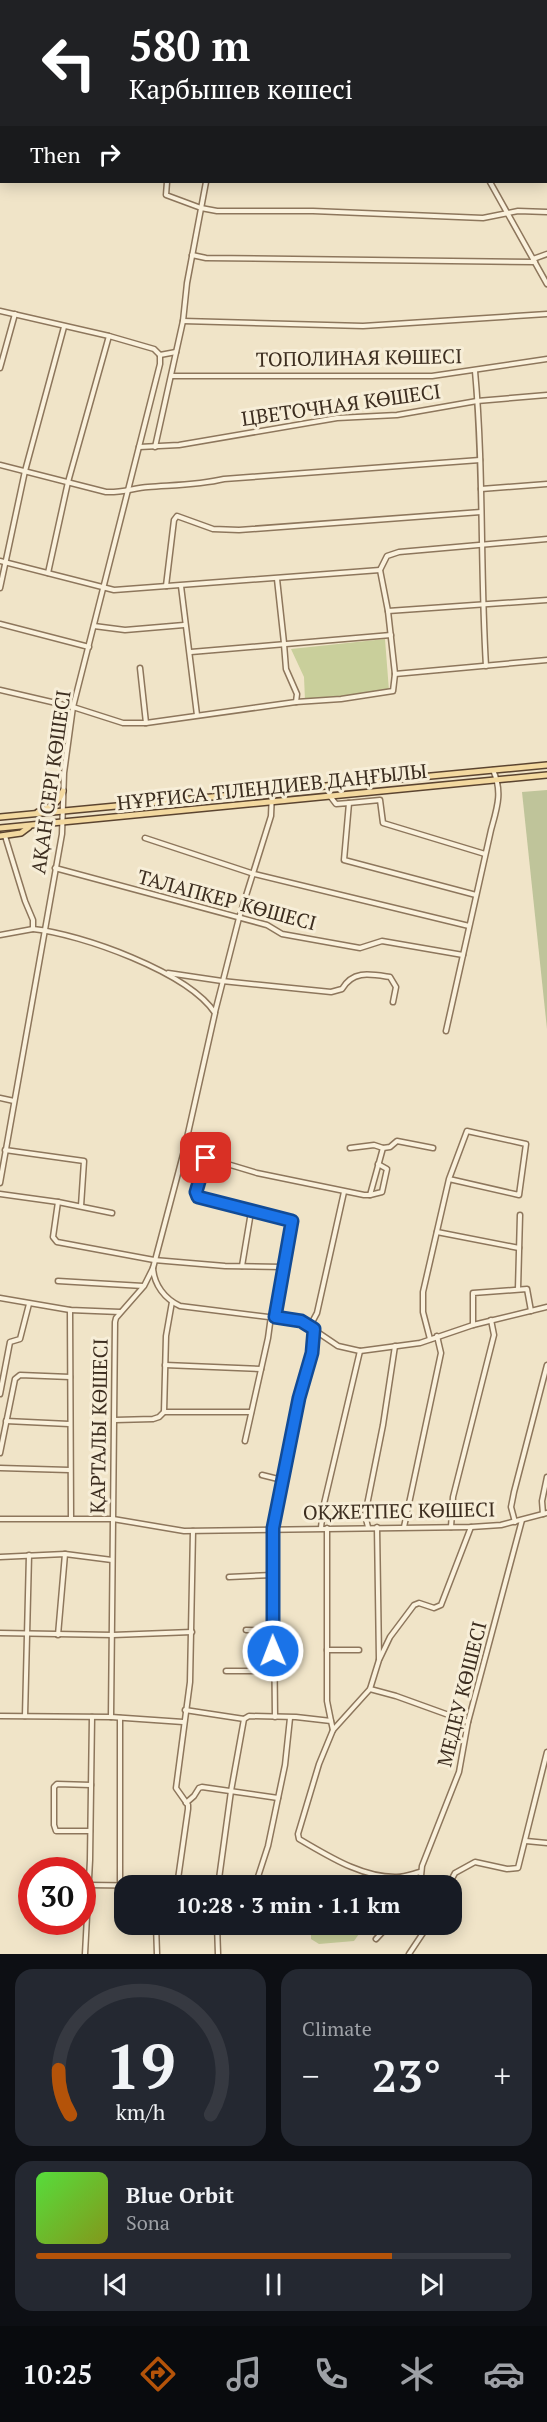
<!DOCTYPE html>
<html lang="en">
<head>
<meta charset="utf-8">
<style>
  :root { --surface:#171b24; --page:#242831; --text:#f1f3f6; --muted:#9ea1a6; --line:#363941; --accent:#b45309 }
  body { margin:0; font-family:"PT Serif",serif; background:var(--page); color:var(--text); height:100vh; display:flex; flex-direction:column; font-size:22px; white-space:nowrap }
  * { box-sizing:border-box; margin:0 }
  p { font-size:20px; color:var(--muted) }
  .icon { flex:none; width:33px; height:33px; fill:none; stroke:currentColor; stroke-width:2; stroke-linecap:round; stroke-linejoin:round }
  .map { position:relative; height:1954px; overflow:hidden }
  .side { display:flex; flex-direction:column; gap:15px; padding:15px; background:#0d0f14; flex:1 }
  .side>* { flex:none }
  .guide { position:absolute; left:0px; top:0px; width:548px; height:183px; box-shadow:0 3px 15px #0003; background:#202124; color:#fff; overflow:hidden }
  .speed { position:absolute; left:18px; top:1857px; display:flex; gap:12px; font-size:30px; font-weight:700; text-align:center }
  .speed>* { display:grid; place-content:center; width:78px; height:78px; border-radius:50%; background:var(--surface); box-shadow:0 3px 15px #0003; line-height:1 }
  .speed .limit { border:9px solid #d22; background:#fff; color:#111 }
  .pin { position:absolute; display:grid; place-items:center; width:51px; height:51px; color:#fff; margin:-26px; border-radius:12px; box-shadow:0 3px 9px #0006 }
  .me { position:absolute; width:66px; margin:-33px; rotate:359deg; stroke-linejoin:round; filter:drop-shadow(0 0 4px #0008) }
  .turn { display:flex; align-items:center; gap:21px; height:126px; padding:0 30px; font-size:27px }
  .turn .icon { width:78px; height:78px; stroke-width:2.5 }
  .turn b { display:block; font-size:42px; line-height:51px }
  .then { display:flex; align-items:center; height:57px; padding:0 30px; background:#0003; gap:12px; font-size:22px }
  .big { font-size:45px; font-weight:600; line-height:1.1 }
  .side .tile { flex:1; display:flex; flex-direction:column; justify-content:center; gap:9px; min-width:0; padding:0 21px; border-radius:18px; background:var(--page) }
  .side .dial { align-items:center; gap:0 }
  .dial svg { height:156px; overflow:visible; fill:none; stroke:var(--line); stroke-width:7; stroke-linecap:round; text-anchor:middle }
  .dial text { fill:var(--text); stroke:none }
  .song { display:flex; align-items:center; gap:18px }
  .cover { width:72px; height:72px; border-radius:9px; background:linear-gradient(135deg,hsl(110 70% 55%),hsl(70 70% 35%)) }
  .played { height:6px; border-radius:3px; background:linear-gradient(90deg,var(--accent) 75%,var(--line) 75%) }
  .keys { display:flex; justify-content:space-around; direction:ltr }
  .heat { display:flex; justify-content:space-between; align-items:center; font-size:33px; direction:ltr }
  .side .tiles { flex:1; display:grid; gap:15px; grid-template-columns:1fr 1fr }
  .tile:last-child { grid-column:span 2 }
  .trip { position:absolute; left:114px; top:1875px; width:348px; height:60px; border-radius:18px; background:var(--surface); box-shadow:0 3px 15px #0003; font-weight:600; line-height:60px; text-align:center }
  .menu { display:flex; height:96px; justify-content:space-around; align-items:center; background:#090b0e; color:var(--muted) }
  .menu .icon { width:42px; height:42px }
  .menu .on { color:var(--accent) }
  .menu b { font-size:27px; color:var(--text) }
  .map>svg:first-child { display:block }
  .green { fill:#c9cf9b }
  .cemetery { fill:#bfc49a }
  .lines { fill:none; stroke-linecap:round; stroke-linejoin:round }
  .minor-casing { stroke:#8d765c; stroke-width:7 }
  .major-casing { stroke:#5b4430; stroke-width:8 }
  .minor { stroke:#faf1dc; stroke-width:4 }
  .major { stroke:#f3d9a0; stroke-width:5 }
  .route-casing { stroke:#114b97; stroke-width:15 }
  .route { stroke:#1a73e8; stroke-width:10 }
  .labels { text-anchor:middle; stroke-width:6; stroke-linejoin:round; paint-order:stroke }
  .street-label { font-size:20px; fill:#3d2e20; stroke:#f7eed8 }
</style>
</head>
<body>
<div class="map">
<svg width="547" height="1954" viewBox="0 0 547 1954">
  <rect width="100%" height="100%" fill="#f0e4c8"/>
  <g class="green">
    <polygon points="0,0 225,0 2,2 0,68"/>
    <polygon points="385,639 389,691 305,700 304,677 291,649"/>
    <polygon points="351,1927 356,1929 359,1934 354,1941 319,1944 311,1939 311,1933 315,1929"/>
  </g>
  <polygon class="cemetery" points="547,790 547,1029 522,792"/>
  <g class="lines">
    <g class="minor-casing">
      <g id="minor">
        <polyline points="36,2 36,0"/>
        <polyline points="202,2 202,0"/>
        <polyline points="240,2 240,0"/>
        <polyline points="276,2 277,0"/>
        <polyline points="337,2 337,0"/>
        <polyline points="546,75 547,75"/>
        <polyline points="0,87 2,87"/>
        <polyline points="546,154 547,154"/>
        <polyline points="167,182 166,195 201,208 217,211 313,211 483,218 518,211 547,212"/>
        <polyline points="490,182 547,284"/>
        <polyline points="192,255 206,258 535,262"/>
        <polyline points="533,259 547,254"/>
        <polyline points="0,311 109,336 154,349 160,355"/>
        <polyline points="183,321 363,326 547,314"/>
        <polyline points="160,355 176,352"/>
        <polyline points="0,368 15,314"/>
        <path d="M 475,371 C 484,469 480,568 486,666"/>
        <polyline points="172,376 432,376 547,359"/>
        <polyline points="139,447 179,445 337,418 397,415 477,401 547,395"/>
        <polyline points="155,447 183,321 187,283 206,182"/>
        <path d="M 0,465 L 106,492 C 121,493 134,488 148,487 C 174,485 199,485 224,479 L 480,460"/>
        <polyline points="481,489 547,484"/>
        <polyline points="0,561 114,590 380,570"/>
        <polyline points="48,573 68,482 109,336"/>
        <polyline points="277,579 284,643"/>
        <polyline points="166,586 174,520 177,516 213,529 239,530 481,512"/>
        <polyline points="181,586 197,715"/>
        <polyline points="0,588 25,471 64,327"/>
        <polyline points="388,611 547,600"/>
        <polyline points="0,624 89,647"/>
        <polyline points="94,626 125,630 184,625"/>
        <polyline points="191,652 391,635"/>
        <polyline points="140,668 146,723"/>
        <polyline points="395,674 547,660"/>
        <polyline points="0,690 73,707 123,723 146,723 296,702 297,694 286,669 284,644"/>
        <polyline points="296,702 341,699 393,691 395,674 388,611 380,570 387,556 399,552 547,539"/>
        <polyline points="330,796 336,804 349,803 344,860 476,895"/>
        <polyline points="349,803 380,800 383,823 485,854"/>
        <path d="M 5,836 L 25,901 L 33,920 L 33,929 C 81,934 188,972 215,1013 L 184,1151 L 153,1268 L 144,1286 L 116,1318 L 115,1322 L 111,1717"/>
        <polyline points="145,838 254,874 469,926"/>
        <polyline points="55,868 267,925 282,934 360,948 382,941 463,955"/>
        <polyline points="0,935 33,929"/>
        <path d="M 168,973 L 222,981 L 331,992 L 342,989 C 353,970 370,974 390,977 L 396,987 L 393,1002"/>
        <polyline points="215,1012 239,918 271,816 272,792"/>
        <path d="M 446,1031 L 491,830 C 497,808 503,792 493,770"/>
        <polyline points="0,1098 14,1101"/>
        <polyline points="350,1148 374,1145 383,1148"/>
        <polyline points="5,1150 84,1161 81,1206"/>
        <polyline points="184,1151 257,1173 364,1195 370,1195 383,1148 390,1147 397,1141 433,1148"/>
        <polyline points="206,1158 196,1192 198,1197 292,1221 275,1317"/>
        <polyline points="0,1183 62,834 64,773 73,707 160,364 160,355"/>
        <polyline points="0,1194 58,1202 112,1213"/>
        <polyline points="370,1195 382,1192 387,1169 378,1164"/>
        <polyline points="58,1202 53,1237 57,1242 154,1260 225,1266 283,1267"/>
        <polyline points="437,1232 519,1248"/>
        <polyline points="242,1266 251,1212"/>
        <path d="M 153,1268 C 154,1285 165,1299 180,1306 L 301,1321 L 338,1346 L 360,1351 L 420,1343 L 473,1325 L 547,1307"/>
        <polyline points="58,1281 143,1286"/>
        <polyline points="518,1289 520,1215"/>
        <polyline points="0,1298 70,1310 120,1312"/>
        <polyline points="70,1310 71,1518"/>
        <polyline points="473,1325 473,1293 527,1289 531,1311"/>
        <polyline points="310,1326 317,1313 344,1192"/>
        <polyline points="430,1339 423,1312 423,1292 449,1179 467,1131 526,1144 519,1195 449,1179"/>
        <polyline points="165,1365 261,1369"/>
        <polyline points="0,1394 10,1342 20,1339 29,1304"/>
        <polyline points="164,1412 166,1336 172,1302"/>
        <polyline points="115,1420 153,1419 159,1417 164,1412 251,1412"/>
        <polyline points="6,1421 69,1424"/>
        <polyline points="245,1441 268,1338 271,1316"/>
        <polyline points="0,1453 15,1379 20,1375 70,1377"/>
        <polyline points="0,1468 69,1470"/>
        <polyline points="262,1475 282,1480"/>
        <polyline points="543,1514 542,1501 547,1477"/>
        <polyline points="0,1519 113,1519 184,1531 471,1527 501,1525 547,1513"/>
        <polyline points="515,1522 511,1507 514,1492 547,1365"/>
        <polyline points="368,1527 365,1515 383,1425 395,1346"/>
        <polyline points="377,1527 379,1659"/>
        <polyline points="404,1527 441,1353 437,1336"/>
        <polyline points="451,1527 453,1497 494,1335 491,1320"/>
        <polyline points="321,1528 323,1508 360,1351"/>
        <polyline points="327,1528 327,1701 331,1721"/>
        <polyline points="0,1557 65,1554 112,1560"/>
        <polyline points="229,1577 273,1575"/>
        <polyline points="246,1630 273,1631"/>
        <polyline points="0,1633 113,1635 192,1632"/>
        <polyline points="58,1635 65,1554"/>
        <polyline points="327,1650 359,1650"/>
        <polyline points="226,1671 274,1671"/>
        <polyline points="370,1689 396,1696 468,1722"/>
        <polyline points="185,1710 244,1719 249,1716 296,1717 331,1721 333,1730"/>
        <polyline points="0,1716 111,1717 183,1722"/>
        <polyline points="25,1716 29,1555"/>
        <polyline points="275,1717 273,1528 299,1398 312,1353 313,1329"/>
        <polyline points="120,1718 120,1884"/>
        <polyline points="186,1803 194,1796 199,1788 202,1787 278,1798"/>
        <polyline points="90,1831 56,1831 54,1825 54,1787 57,1784 91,1785"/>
        <polyline points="526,1841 547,1843"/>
        <path d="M 420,1872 C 412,1874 405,1877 397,1877 C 362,1878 327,1855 299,1839 L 298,1834 L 319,1764 L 333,1730 L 370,1689 L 379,1660 L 390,1637 L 414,1605 L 419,1603 L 434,1608 L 441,1605 L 471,1527"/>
        <polyline points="87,1885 168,1886"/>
        <polyline points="177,1886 188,1809 188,1805 176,1788 190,1682 193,1531"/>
        <polyline points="218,1886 231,1791 244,1719"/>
        <polyline points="255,1886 268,1846 285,1765 290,1718"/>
        <polyline points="420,1886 422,1866 459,1772 468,1722 522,1520"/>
        <polyline points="448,1886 455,1873 475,1862 507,1869 518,1868 547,1752"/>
        <polyline points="156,1924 157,1954"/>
        <polyline points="217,1924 218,1954"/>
        <polyline points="376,1939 390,1924"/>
        <polyline points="85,1954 90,1860 92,1717"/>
        <polyline points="409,1954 429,1924"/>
      </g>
    </g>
    <g class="major-casing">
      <g id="major">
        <path d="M 38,812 C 51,807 58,804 63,791"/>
        <polyline points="0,817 547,765"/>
        <polyline points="0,828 547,775"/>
        <polyline points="0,836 21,833 29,827"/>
      </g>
    </g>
    <use href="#minor" class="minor"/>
    <use href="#major" class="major"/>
  </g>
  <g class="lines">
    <g class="route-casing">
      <polyline id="route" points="206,1158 196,1192 198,1197 292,1221 275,1317 301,1321 314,1329 312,1353 299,1398 273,1528 273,1651"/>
    </g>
    <use href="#route" class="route"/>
  </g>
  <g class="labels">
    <g class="street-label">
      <text transform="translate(359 358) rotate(-1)" y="7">ТОПОЛИНАЯ КӨШЕСІ</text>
      <text transform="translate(341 405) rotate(-8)" y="7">ЦВЕТОЧНАЯ КӨШЕСІ</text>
      <text transform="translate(51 782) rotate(-82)" y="7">АҚАН СЕРІ КӨШЕСІ</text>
      <text transform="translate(272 787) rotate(-6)" y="7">НҰРҒИСА ТІЛЕНДИЕВ ДАҢҒЫЛЫ</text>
      <text transform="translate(227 900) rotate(15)" y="7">ТАЛАПКЕР КӨШЕСІ</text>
      <text transform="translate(99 1426) rotate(-89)" y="7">ҚАРТАЛЫ КӨШЕСІ</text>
      <text transform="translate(399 1511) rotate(-1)" y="7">ОҚЖЕТПЕС КӨШЕСІ</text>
      <text transform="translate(462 1694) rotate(-76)" y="7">МЕДЕУ КӨШЕСІ</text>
    </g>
  </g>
</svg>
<div class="speed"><div class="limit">30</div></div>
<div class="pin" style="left:206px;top:1158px;background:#d93025"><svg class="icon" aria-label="arrive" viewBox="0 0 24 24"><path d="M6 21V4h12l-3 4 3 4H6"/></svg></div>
<svg class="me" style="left:273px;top:1651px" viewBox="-20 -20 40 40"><circle r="17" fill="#1a73e8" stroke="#fff" stroke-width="3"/><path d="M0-11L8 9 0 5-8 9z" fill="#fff"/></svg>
<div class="trip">10:28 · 3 min · 1.1 km</div>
<div class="guide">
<div class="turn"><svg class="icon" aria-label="left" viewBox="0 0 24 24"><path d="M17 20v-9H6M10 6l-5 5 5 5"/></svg><div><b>580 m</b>Карбышев көшесі</div></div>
<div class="then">Then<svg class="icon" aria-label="right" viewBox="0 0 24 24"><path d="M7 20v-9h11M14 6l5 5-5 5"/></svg></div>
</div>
</div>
<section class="side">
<div class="tiles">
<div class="tile dial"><svg viewBox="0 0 100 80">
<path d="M14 69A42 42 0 1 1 86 69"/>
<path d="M14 69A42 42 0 0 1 8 46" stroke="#b45309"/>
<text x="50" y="56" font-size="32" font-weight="700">19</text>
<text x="50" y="72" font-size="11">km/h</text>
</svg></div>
<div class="tile"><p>Climate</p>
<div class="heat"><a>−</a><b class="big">23°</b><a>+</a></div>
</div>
<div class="tile">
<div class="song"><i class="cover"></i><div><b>Blue Orbit</b><p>Sona</p></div></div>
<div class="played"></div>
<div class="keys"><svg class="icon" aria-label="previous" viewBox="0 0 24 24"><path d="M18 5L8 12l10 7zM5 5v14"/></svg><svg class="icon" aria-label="pause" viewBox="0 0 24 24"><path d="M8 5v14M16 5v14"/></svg><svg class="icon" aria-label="next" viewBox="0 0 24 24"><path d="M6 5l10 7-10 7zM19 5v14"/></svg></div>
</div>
</div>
</section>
<nav class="menu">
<b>10:25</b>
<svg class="icon on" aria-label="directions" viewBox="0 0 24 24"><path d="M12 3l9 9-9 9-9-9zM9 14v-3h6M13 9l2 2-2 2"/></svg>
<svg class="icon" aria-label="music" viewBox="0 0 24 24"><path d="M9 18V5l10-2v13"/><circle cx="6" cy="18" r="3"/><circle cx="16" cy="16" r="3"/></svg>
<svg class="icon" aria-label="phone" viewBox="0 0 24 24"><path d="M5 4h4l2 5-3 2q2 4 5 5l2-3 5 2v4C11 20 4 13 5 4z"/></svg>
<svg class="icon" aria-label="climate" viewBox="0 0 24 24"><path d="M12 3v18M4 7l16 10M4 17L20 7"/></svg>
<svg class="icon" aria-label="car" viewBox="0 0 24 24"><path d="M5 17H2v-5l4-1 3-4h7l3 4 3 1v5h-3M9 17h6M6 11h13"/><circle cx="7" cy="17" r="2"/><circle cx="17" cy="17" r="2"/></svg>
</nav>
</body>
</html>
